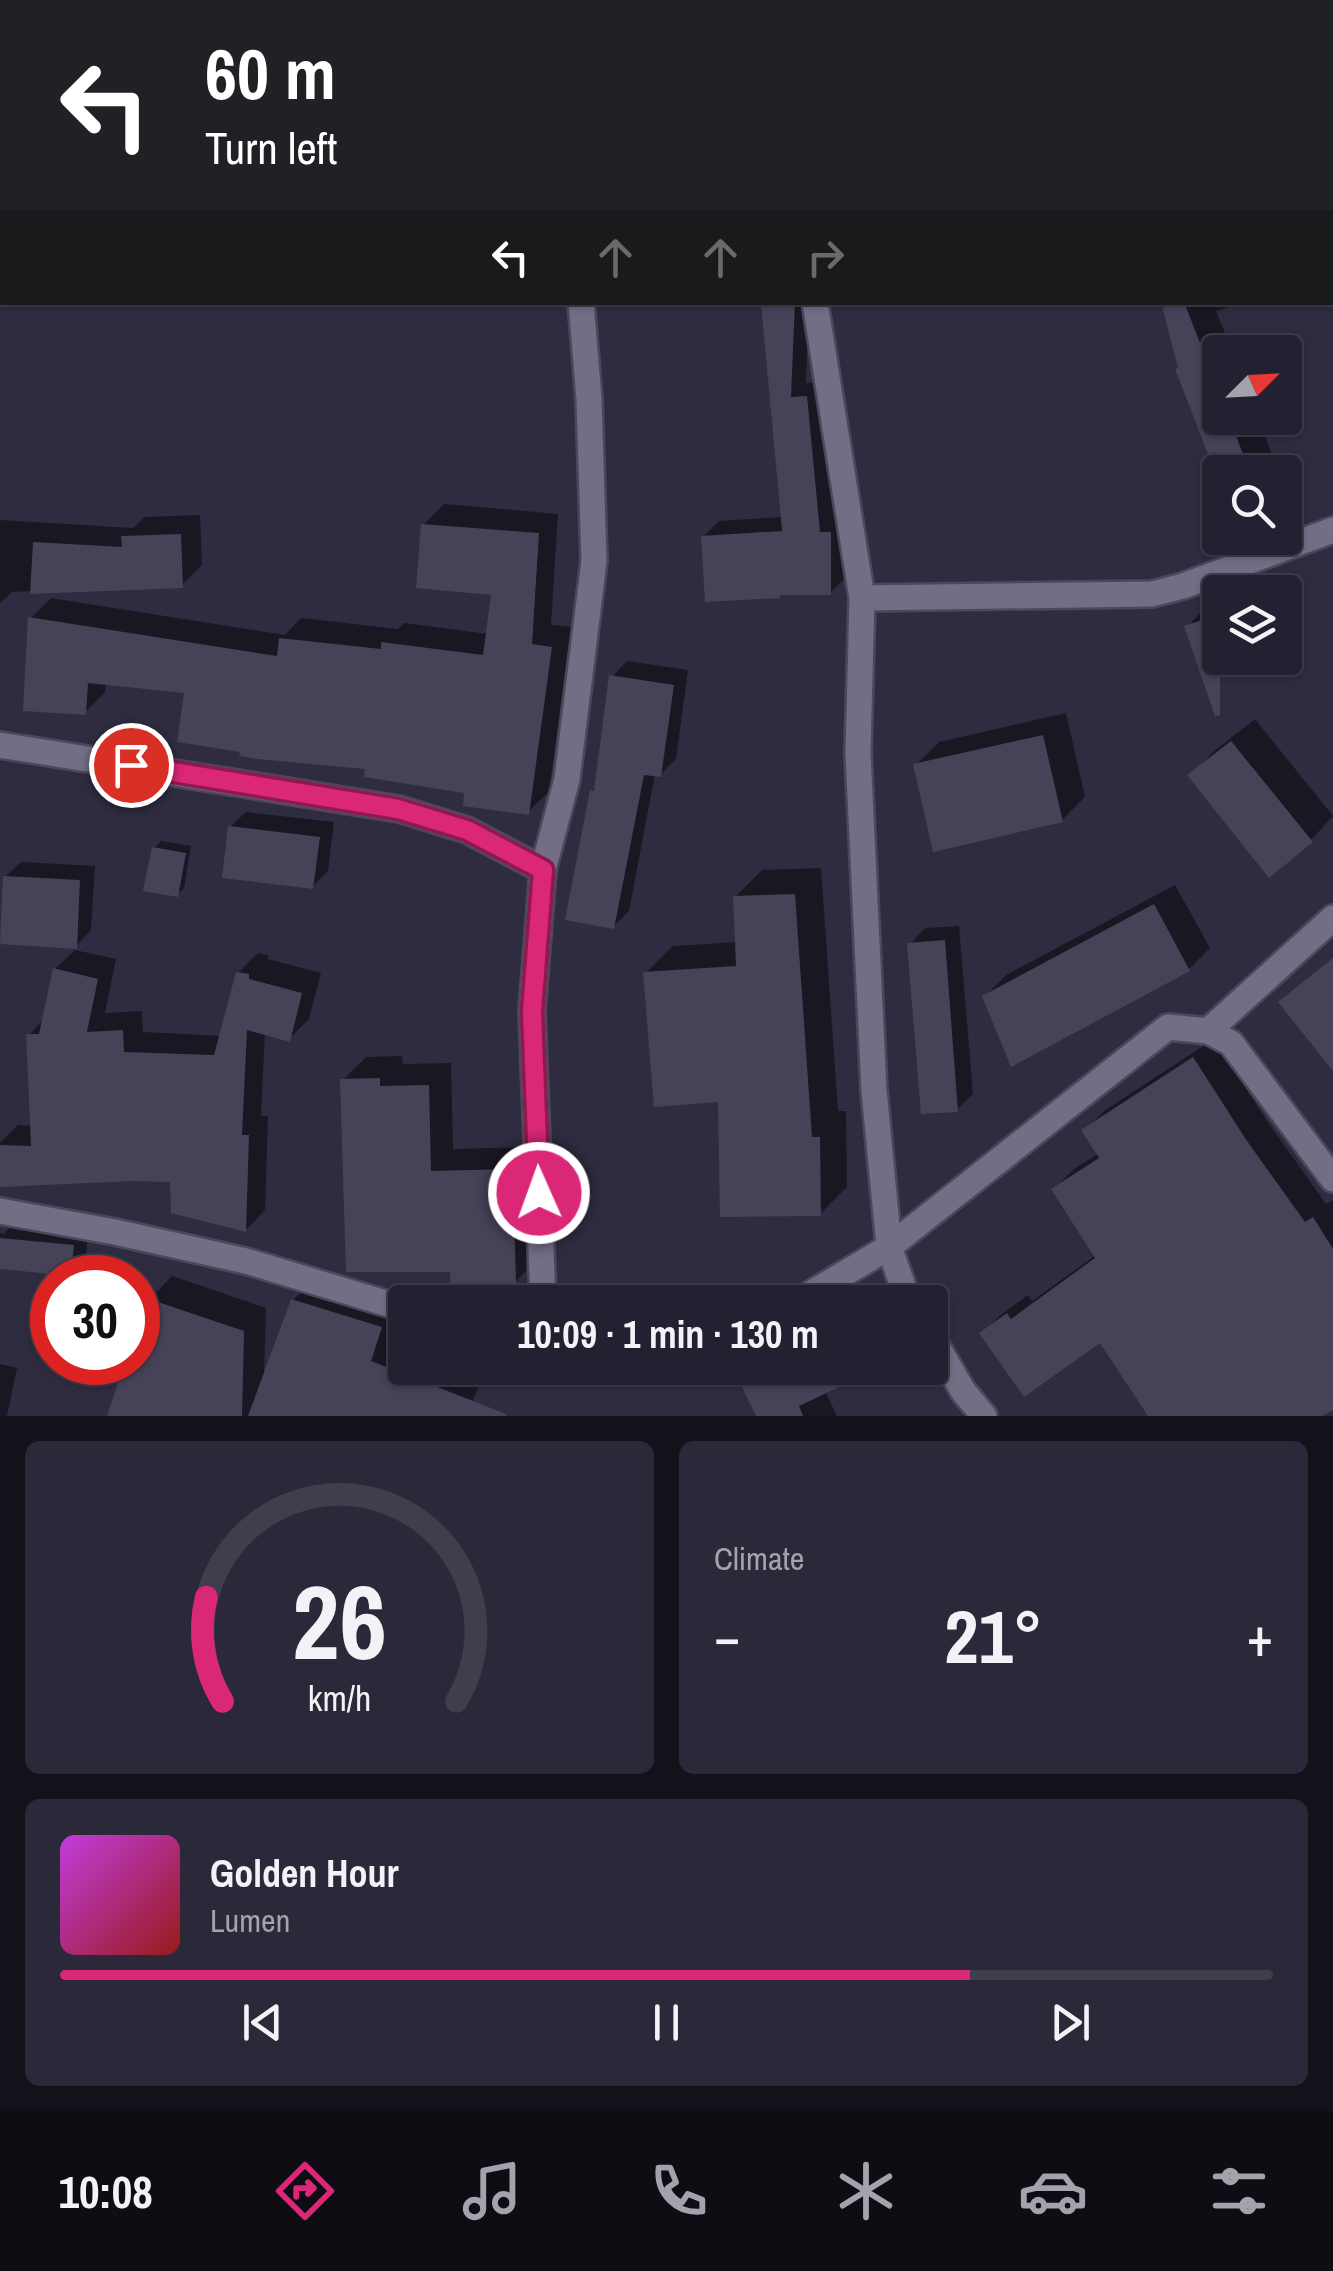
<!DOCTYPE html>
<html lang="en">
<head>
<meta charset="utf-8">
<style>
  :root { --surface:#232131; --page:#2b2939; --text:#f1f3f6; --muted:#a3a3ab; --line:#403e4d; --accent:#db2777 }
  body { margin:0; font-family:"Archivo Narrow",sans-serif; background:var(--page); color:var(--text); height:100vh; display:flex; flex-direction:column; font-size:38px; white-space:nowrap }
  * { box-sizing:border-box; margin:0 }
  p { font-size:32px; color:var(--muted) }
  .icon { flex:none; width:55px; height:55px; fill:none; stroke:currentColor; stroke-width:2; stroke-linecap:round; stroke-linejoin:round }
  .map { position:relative; height:1416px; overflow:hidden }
  .side { display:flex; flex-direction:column; gap:25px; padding:25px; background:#13121b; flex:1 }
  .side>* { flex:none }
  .hud { position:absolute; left:0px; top:0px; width:1335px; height:305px; box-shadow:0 2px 8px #0004,0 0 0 2px var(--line); background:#202124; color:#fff; overflow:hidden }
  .needle { width:65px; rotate:66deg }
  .controls { position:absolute; left:1202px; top:335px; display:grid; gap:20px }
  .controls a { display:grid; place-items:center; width:100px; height:100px; border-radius:10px; background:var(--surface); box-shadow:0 2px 8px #0004,0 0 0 2px var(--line); font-size:50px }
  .speed { position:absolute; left:30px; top:1255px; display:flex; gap:20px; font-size:50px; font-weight:700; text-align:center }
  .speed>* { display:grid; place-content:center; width:130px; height:130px; border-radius:50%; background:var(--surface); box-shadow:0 2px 8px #0004,0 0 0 2px var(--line); line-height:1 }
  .speed .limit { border:15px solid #d22; background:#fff; color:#111 }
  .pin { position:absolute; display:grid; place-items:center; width:85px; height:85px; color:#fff; margin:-42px; border:5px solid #fff; border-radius:50%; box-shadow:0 2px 10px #0007 }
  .me { position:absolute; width:110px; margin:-55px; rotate:358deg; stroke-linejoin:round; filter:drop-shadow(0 0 8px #0008) }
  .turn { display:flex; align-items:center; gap:35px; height:210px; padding:0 40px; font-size:45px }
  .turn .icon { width:130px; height:130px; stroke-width:2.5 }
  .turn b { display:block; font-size:70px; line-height:85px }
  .lanes { display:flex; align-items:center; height:95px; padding:0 40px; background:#0003; justify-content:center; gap:50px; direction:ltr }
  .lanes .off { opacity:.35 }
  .big { font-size:75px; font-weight:700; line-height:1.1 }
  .side .widget { flex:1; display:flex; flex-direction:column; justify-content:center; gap:15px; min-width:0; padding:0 35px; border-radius:15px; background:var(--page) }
  .side .dial { align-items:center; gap:0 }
  .dial svg { height:260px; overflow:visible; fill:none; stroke:var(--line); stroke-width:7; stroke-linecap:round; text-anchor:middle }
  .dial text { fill:var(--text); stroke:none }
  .song { display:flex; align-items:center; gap:30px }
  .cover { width:120px; height:120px; border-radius:15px; background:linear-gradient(135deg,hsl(290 70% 55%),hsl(0 70% 35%)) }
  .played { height:10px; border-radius:5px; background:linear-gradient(90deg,var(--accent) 75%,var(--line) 75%) }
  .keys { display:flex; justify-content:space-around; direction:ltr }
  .heat { display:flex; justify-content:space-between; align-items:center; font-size:55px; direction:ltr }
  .side .tiles { flex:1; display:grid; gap:25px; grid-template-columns:1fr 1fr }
  .widget:last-child { grid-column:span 2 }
  .trip { position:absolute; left:388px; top:1285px; width:560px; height:100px; border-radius:10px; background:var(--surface); box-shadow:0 2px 8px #0004,0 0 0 2px var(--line); font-weight:700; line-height:100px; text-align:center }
  .dock { display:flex; height:160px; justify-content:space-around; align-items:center; background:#0e0d14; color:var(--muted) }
  .dock .icon { width:70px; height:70px }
  .dock .selected { color:var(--accent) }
  .dock b { font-size:45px; color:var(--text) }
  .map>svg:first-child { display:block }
  .shadow { fill:#0007 }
  .building { fill:#464359 }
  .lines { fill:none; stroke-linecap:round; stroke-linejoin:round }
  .street-casing { stroke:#4a485a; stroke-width:30 }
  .street { stroke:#716e86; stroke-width:25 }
  .route-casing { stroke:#8e194d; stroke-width:25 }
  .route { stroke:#db2777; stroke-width:18 }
</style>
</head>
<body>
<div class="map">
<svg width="1333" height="1416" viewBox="0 0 1333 1416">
  <rect width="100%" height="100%" fill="#2f2c41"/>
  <g class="shadow">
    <polygon points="0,0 44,0 57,2 2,2 2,93 0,93"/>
    <polygon points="376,0 431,0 431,2 375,2"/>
    <polygon points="702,0 844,0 841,2 702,2"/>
    <polygon points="2,106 2,157 0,156 0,116"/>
    <polygon points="763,302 809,302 806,383 822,382 834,517 846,517 846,577 830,593 703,537 719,521 783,517"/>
    <polygon points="1164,302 1243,302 1216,311 1233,352 1220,352 1220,418 1258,418 1279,472 1220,472 1220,478 1178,370 1180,367"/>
    <polygon points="444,504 558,514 551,625 571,627 549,792 528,812 467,791 368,767 187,691 106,682 105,692 85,712 31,618 51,598 285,635 301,618 398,629 404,623 488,634 494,592 423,525"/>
    <polygon points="200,515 202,565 182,585 12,592 0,603 0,520 133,528 144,517"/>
    <polygon points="1220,605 1220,658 1276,658 1206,682 1187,627 1202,611"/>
    <polygon points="1285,624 1291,642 1285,648"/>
    <polygon points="627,661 688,670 676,759 660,775 655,774 629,911 613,927 593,791 597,787 612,677"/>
    <polygon points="1066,713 1085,797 1062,820 916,765 939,742"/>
    <polygon points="1255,719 1333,816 1311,840 1190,776 1213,752"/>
    <polygon points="246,812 334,822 328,871 313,886 230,827"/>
    <polygon points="161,841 191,846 184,888 177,895 154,848"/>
    <polygon points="21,862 95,866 91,930 76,946 5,877"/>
    <polygon points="821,868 838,1111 846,1111 847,1187 820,1214 721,1100 646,973 673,946 737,942 735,897 762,870"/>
    <polygon points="1175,885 1210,948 1189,969 985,996 1006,975"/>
    <polygon points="959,926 973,1094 957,1109 910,944 925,928"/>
    <polygon points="75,950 116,959 105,1013 142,1011 143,1032 222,1036 238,973 258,953 268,955 268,959 321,973 309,1019 289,1039 265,1032 261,1116 268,1116 265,1210 246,1230 172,1179 0,1185 0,1143 18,1125 33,1126 29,1035 44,1019 55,969"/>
    <polygon points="1214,1039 1267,1121 1326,1204 1333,1200 1333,1405 1314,1416 1151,1416 1100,1340 982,1333 1002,1314 1028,1295 1032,1301 1096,1255 1054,1189 1074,1169 1099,1153 1084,1131 1104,1111"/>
    <polygon points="402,1056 403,1064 451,1063 453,1149 535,1147 538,1259 515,1282 453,1270 343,1080 366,1057"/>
    <polygon points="14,1223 88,1230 86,1258 70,1273 0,1267 0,1233 4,1234"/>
    <polygon points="172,1276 266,1308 264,1376 293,1300 313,1280 400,1308 389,1341 405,1347 405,1368 457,1368 482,1377 467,1416 123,1416 138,1362 138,1332 149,1300"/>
    <polygon points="898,1291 904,1302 875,1302"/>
    <polygon points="0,1364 17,1368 7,1416 0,1416"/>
    <polygon points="753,1368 873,1368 825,1391 837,1416 759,1416 741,1379"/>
  </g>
  <g class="building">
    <polygon points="761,302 795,302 791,397 807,396 820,532 831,532 831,595 780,595 780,598 705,602 701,536 782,531"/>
    <polygon points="1161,302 1184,302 1220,394 1220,418 1229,418 1250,472 1215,472 1175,369 1178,368"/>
    <polygon points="421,524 539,533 532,644 552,647 529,815 463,806 464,793 364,777 365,769 257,759 239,756 240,752 177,742 184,693 88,683 86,715 23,711 28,617 277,656 279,638 381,649 381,642 483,655 491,595 416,588"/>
    <polygon points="181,534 183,588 30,594 33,542 122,547 121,536"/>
    <polygon points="1220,614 1220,715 1215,716 1184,626"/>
    <polygon points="609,675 674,685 661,777 644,775 614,929 565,920 590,790 594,791"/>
    <polygon points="1043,735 1063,822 933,852 913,764"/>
    <polygon points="1231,741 1313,842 1269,878 1187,775"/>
    <polygon points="228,826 320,837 313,889 222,878"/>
    <polygon points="152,847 186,853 178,897 143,891"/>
    <polygon points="3,876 80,880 77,949 0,944"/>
    <polygon points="795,894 812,1137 820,1137 821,1216 720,1217 718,1102 654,1107 643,972 736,966 733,896"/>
    <polygon points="1154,904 1190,971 1011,1067 982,996"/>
    <polygon points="945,940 958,1112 921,1114 907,943"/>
    <polygon points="1333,958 1333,1071 1278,1002"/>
    <polygon points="53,968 98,979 87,1032 123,1030 124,1052 214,1055 236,972 249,974 249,979 302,993 290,1042 247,1030 242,1135 249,1135 246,1232 171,1213 170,1182 132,1181 0,1187 0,1145 31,1146 26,1034 39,1034"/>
    <polygon points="1193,1057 1247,1141 1305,1222 1313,1217 1333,1249 1333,1410 1322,1416 1148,1416 1100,1343 1024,1397 979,1333 1007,1313 1011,1319 1095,1258 1051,1189 1099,1158 1081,1130"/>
    <polygon points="380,1078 380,1086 429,1085 431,1171 513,1169 516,1284 451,1286 450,1272 346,1272 340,1079"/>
    <polygon points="0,1238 74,1245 71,1276 0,1269"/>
    <polygon points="146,1298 244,1331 242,1416 107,1416 125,1362 138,1362 138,1325"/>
    <polygon points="291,1299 382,1327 371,1361 506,1414 506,1416 248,1416"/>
    <polygon points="761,1368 879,1368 799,1406 803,1416 756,1416 738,1379"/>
  </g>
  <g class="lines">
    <g class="street-casing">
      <g id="street">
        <polyline points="617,2 618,0"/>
        <polyline points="842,2 843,0"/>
        <polyline points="815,302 862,598 858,753 874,1090 889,1247 904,1289 912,1302"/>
        <polyline points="862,598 1152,594 1183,586 1333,530"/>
        <polyline points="0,745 399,809 467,830 543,870 567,779 594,561 589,399 581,302"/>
        <polyline points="543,870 532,1011 543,1302"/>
        <polyline points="1208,1031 1333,918"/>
        <polyline points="0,1211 115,1232 246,1261 405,1309"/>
        <polyline points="797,1302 889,1247 1168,1027 1208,1031 1231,1043 1333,1179"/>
        <polyline points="930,1334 963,1391 984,1416"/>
      </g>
    </g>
    <use href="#street" class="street"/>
  </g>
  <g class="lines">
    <g class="route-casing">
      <polyline id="route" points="131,765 398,809 467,830 543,870 532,1011 539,1193"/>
    </g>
    <use href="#route" class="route"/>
  </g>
</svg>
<div class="controls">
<a><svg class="needle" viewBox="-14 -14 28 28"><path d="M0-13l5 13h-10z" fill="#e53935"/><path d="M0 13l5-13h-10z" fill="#a3a3ab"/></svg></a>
<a><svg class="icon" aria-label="search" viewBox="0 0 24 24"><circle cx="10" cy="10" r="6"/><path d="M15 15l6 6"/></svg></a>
<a><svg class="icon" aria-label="layers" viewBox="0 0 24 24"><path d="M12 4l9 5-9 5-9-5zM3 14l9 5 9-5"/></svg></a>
</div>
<div class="speed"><div class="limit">30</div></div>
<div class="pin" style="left:131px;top:765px;background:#d93025"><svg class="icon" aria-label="arrive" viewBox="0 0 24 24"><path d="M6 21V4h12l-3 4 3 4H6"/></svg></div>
<svg class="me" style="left:539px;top:1193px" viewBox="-20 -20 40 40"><circle r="17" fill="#db2777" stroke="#fff" stroke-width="3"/><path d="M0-11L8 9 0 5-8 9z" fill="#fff"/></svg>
<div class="trip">10:09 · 1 min · 130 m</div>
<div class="hud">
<div class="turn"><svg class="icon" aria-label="left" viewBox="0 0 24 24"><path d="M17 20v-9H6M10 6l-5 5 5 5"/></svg><div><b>60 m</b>Turn left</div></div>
<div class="lanes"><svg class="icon" aria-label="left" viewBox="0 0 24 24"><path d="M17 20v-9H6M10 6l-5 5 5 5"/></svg><svg class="icon off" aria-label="ahead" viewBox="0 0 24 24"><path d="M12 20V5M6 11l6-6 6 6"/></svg><svg class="icon off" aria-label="ahead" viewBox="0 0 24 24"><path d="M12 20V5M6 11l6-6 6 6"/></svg><svg class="icon off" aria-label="right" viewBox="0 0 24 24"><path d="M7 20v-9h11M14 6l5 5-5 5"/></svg></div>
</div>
</div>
<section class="side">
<div class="tiles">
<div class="widget dial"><svg viewBox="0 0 100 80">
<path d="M14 69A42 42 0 1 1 86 69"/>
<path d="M14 69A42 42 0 0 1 9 37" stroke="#db2777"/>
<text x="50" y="56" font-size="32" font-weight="700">26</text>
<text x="50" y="72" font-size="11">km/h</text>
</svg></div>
<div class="widget"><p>Climate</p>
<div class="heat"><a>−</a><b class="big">21°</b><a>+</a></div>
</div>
<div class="widget">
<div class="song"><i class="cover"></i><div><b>Golden Hour</b><p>Lumen</p></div></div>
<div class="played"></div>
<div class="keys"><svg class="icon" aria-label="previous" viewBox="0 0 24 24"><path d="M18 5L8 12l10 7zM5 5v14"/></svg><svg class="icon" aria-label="pause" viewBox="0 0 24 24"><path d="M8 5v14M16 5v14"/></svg><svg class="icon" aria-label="next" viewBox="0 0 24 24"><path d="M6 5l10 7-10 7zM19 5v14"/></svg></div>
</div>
</div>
</section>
<nav class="dock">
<b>10:08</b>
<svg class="icon selected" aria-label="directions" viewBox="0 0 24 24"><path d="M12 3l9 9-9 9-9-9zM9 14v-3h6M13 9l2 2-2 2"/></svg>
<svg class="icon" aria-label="music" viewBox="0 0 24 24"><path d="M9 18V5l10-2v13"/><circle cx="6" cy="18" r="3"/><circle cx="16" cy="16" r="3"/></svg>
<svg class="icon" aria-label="phone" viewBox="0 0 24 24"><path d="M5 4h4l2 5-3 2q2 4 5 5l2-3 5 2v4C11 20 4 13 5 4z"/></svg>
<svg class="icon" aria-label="climate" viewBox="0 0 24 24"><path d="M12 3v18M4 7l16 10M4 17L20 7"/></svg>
<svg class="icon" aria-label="car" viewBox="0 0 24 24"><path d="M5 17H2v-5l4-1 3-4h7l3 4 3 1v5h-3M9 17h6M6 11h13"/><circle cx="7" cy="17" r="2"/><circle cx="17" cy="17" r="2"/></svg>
<svg class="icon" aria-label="filters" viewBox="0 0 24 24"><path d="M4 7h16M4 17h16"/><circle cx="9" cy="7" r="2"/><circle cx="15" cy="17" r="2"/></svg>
</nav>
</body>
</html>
